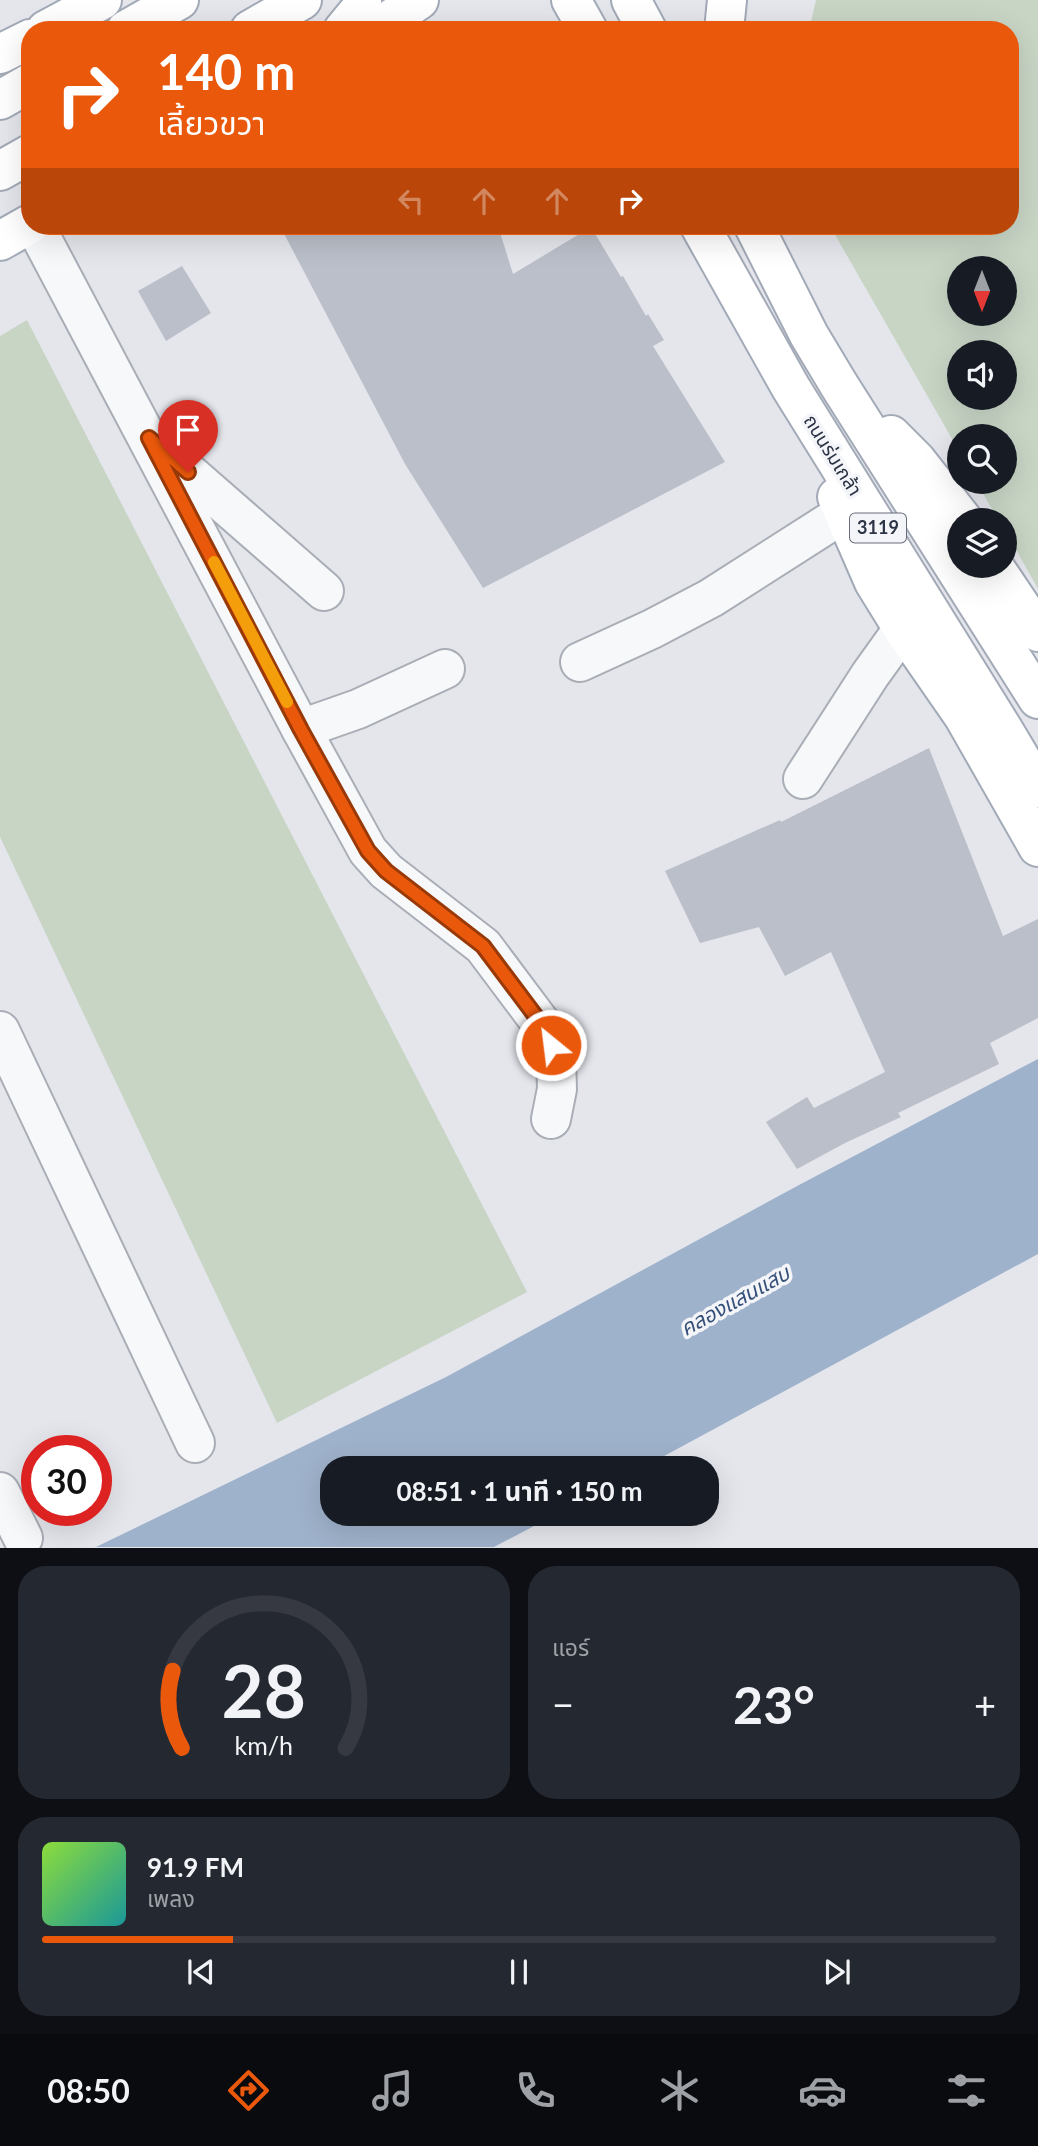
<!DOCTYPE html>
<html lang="th">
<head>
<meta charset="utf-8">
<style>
  :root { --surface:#171b24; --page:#242831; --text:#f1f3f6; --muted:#9ea1a6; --line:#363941; --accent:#ea580c }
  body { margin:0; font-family:Lato,"Noto Sans Thai",sans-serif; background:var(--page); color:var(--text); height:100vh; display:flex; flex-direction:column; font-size:26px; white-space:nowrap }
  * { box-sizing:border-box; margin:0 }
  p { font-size:23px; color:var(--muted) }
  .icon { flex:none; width:38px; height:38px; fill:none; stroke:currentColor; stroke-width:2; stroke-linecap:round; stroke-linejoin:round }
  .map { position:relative; height:1548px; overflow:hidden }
  .details { display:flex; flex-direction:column; gap:18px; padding:18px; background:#0d0f14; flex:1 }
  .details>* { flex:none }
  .guide { position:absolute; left:21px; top:21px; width:998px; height:214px; border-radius:28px; box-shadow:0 7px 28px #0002; background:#ea580c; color:#fff; overflow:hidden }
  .needle { width:46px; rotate:180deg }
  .tools { position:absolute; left:947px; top:256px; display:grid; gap:14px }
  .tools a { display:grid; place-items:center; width:70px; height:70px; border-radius:50%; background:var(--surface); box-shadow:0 7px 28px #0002; font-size:35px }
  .speed { position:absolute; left:21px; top:1435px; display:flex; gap:14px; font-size:35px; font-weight:700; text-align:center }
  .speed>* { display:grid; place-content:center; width:91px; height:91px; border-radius:50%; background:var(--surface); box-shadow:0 7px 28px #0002; line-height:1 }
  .speed .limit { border:10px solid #d22; background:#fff; color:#111 }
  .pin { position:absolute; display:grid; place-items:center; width:60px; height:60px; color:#fff; margin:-72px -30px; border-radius:50% 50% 50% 0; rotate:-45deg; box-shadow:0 0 7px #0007 }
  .pin .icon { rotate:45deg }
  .me { position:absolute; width:77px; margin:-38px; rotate:331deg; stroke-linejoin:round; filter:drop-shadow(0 0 5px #0008) }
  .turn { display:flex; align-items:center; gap:24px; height:147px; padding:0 21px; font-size:32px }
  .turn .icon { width:91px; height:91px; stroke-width:2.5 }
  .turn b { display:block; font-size:49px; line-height:60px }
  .lanes { display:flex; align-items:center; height:66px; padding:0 21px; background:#0003; justify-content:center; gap:35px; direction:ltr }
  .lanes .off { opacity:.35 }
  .big { font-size:52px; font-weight:700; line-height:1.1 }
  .details .tile { flex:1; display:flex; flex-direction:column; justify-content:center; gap:10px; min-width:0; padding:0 24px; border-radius:28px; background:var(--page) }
  .details .dial { align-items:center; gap:0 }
  .dial svg { height:182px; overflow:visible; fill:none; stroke:var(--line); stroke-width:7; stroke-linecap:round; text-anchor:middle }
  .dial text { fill:var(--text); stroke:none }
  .song { display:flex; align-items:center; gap:21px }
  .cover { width:84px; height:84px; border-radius:10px; background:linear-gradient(135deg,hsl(90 70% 55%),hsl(180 70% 35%)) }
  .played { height:7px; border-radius:4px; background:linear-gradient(90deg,var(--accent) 20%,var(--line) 20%) }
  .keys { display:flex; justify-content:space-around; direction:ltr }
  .heat { display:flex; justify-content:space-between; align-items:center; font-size:38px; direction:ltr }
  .details .tiles { flex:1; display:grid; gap:18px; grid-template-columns:1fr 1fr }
  .tile:last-child { grid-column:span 2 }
  .trip { position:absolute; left:320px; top:1456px; width:399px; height:70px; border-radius:28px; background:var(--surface); box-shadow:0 7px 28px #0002; font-weight:700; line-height:70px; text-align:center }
  .tabs { display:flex; height:112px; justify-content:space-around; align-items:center; background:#090b0e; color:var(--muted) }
  .tabs .icon { width:49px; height:49px }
  .tabs .on { color:var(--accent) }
  .tabs b { font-size:32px; color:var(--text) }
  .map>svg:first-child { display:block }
  .green { fill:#c8d5c5; fill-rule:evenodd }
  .water { fill:#9fb2cb }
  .building { fill:#bbbfc9 }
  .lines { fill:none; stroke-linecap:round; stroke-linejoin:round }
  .minor-casing { stroke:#a9adb6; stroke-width:42 }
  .major-casing { stroke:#a3aab7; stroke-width:42 }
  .minor { stroke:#f7f8fa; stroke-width:38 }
  .major { stroke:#fff; stroke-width:38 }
  .route-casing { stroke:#983908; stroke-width:18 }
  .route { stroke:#ea580c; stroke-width:12 }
  .slow { stroke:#f59e0b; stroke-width:12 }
  .labels { text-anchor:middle; stroke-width:7; stroke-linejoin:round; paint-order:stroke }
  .shield { fill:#f4f5f9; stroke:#676d7a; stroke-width:2 }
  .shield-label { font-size:18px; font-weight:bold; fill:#2b3344 }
  .street-label { font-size:19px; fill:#2b3344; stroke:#f4f5f9 }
  .water-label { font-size:21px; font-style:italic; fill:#355078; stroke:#f4f5f9 }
</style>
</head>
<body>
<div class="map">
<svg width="1038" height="1548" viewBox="0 0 1038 1548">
  <rect width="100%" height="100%" fill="#e4e6ec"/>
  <g class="green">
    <path d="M 816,0 L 1038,0 L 1038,589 L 1005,530 L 1004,520 L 998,520 L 976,481 L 1004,481 L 1004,436 L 959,436 L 959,451 L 830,226 L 1010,226 L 1010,30 L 809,30 ZM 959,268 L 1004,268 L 1004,313 L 959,313 ZM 959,352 L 1004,352 L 1004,397 L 959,397 Z"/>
    <polygon points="27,320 527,1292 277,1423 0,837 0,336"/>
  </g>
  <polygon class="water" points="1038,1059 1038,1254 642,1468 332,1468 332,1514 557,1514 494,1547 96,1547 446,1377 799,1185"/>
  <g class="building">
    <polygon points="280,226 498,226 513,274 591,227 621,277 623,276 646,316 648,314 664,340 653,346 725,462 483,588 405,464"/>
    <polygon points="182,266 211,313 166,341 138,291"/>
    <polygon points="929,748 1003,936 1038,919 1038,1018 990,1043 999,1064 898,1113 901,1117 845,1143 797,1169 766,1122 807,1097 814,1108 885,1072 831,952 785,976 759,927 700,943 665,871 780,820 781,822"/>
  </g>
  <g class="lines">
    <g class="minor-casing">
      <g id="minor">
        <polyline points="35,226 301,729 368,851 386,871 483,946 546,1030 556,1060 557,1089 551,1119"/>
        <polyline points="166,453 324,591"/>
        <polyline points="580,662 652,629 711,598 844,513"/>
        <polyline points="301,729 358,709 445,669"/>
        <polyline points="803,779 870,675 903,629"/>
        <polyline points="0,1031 195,1443"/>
        <polyline points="0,1492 23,1538"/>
      </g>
    </g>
    <g class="major-casing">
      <g id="major">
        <polyline points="571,0 588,30"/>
        <polyline points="631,0 647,30"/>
        <polyline points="46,30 102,0"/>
        <polyline points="126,30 179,0"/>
        <polyline points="250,30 302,0"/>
        <polyline points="343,30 362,7 362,0"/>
        <polyline points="375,30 419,0"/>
        <polyline points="724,30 727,0"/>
        <polyline points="0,54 30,39"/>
        <polyline points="0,100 30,83"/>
        <polyline points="0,171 30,154"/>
        <polyline points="700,226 791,388 1006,734 1038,788"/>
        <polyline points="754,226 809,335 839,385 1038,699"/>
        <polyline points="0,241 30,224"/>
        <polyline points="891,435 916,460 963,520"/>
        <polyline points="837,497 874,582 903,629 964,717 1038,847"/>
        <polyline points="993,565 1038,632"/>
      </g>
    </g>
    <use href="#minor" class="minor"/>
    <use href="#major" class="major"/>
  </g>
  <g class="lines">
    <g class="route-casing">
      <polyline id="route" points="188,472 149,438 301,730 368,851 386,871 483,946 546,1030 551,1045"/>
    </g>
    <use href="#route" class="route"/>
    <polyline class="slow" points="214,562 287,702"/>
  </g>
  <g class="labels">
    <rect class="shield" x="850" y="513.5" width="56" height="29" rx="5"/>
    <g class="shield-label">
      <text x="878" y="534">3119</text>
    </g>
    <g class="street-label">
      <text transform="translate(833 455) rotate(58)" y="7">ถนนร่มเกล้า</text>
    </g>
    <g class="water-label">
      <text transform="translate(735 1301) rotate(-29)" y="7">คลองแสนแสบ</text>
    </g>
  </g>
</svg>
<div class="tools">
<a><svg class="needle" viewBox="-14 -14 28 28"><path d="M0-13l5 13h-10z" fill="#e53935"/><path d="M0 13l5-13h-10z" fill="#9ea1a6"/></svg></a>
<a><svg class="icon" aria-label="sound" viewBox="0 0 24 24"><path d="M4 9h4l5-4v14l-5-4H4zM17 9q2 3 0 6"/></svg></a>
<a><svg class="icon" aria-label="search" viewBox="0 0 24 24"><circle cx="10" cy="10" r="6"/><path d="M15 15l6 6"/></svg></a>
<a><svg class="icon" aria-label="layers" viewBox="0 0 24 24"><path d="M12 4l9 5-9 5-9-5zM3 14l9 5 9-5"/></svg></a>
</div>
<div class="speed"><div class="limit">30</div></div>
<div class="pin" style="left:188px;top:472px;background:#d93025"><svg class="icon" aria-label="arrive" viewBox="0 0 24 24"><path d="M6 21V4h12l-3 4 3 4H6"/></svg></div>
<svg class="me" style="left:551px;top:1045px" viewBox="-20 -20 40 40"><circle r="17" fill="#ea580c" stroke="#fff" stroke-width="3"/><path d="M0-11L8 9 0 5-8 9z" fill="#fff"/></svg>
<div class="trip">08:51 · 1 นาที · 150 m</div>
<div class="guide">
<div class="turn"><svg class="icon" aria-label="right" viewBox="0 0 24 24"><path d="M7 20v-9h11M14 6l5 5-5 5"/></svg><div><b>140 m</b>เลี้ยวขวา</div></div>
<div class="lanes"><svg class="icon off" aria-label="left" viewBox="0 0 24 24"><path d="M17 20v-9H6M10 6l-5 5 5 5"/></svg><svg class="icon off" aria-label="ahead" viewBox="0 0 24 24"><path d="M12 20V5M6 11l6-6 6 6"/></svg><svg class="icon off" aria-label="ahead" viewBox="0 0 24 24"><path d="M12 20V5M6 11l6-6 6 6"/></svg><svg class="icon" aria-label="right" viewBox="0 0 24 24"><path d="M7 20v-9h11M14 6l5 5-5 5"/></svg></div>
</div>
</div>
<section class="details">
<div class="tiles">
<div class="tile dial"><svg viewBox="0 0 100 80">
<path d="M14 69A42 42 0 1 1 86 69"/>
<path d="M14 69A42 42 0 0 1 10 35" stroke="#ea580c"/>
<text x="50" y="56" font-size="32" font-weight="700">28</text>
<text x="50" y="72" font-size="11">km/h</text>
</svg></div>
<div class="tile"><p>แอร์</p>
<div class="heat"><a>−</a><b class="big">23°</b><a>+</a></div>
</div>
<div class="tile">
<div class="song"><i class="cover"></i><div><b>91.9 FM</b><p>เพลง</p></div></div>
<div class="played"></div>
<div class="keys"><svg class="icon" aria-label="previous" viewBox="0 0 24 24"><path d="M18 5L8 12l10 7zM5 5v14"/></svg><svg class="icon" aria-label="pause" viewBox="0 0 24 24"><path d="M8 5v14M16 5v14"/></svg><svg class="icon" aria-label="next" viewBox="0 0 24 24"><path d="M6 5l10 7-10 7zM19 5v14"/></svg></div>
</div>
</div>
</section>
<nav class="tabs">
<b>08:50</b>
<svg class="icon on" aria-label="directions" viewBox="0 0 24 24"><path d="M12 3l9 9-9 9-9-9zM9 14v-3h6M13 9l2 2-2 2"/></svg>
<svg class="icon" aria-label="music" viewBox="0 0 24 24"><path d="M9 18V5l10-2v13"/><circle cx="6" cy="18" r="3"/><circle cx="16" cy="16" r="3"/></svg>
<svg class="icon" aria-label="phone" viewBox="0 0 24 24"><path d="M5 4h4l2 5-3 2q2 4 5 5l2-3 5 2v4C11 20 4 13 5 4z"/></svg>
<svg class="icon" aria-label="climate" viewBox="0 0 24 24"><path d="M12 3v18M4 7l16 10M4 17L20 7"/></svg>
<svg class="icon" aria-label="car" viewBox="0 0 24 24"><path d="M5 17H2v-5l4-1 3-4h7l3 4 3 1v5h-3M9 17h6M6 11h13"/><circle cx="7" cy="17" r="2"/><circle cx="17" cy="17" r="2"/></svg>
<svg class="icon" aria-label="filters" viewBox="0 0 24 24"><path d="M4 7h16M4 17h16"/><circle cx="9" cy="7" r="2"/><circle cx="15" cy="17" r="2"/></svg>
</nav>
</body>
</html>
